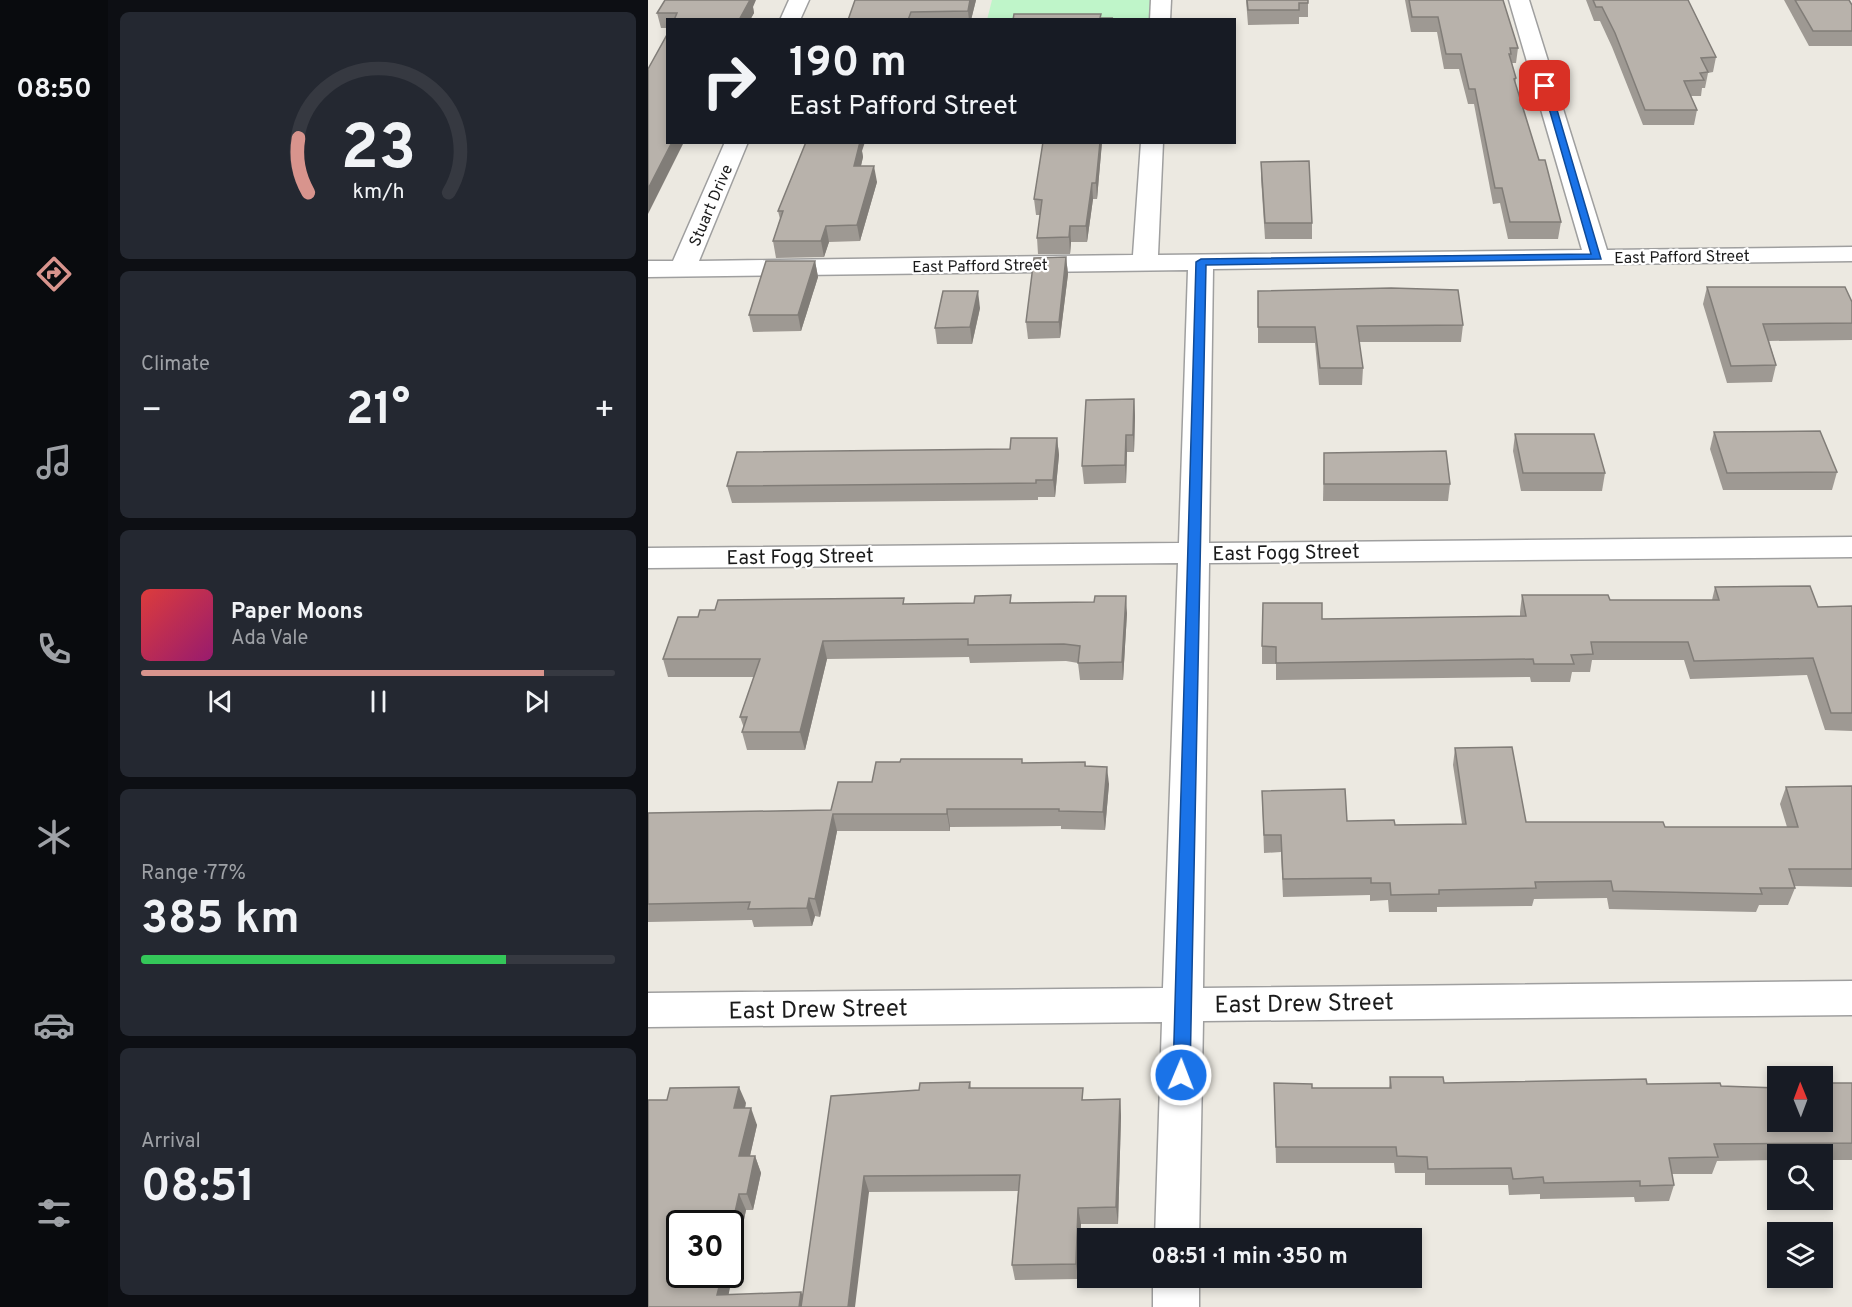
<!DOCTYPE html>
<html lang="en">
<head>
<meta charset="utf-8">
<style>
  :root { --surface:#171b24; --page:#242831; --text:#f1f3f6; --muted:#9ea1a6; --line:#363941; --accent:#d8948d }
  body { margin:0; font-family:Overpass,sans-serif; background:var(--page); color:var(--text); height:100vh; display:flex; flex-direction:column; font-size:22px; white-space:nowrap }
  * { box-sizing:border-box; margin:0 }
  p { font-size:20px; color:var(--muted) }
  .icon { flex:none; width:33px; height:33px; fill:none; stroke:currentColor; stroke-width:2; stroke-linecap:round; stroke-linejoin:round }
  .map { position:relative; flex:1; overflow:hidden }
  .details { display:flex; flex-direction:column; gap:12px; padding:12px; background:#0d0f14; width:540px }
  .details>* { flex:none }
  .top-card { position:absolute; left:18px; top:18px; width:570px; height:126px; border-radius:0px; box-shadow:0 3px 9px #0003; background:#171b24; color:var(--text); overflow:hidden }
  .needle { width:39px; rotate:359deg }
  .fabs { position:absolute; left:1119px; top:1066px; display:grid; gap:12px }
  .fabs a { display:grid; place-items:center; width:66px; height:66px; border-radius:0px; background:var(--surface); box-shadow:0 3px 9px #0003; font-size:30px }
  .speed { position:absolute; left:18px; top:1210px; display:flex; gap:12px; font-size:30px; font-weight:700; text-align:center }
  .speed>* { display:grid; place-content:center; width:78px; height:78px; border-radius:50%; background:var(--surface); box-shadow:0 3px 9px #0003; line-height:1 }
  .speed .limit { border:3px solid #111; border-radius:9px; background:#fff; color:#111 }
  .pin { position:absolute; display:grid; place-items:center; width:51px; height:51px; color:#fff; margin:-26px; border-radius:12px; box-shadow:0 3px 9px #0006 }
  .me { position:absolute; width:66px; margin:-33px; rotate:1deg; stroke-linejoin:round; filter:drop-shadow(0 0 4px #0008) }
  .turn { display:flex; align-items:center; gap:21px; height:126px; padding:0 24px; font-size:27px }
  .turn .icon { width:78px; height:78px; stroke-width:2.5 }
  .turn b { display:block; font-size:42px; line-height:51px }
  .big { font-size:45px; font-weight:700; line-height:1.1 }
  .details .card { flex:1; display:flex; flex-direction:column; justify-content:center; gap:9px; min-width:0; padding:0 21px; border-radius:9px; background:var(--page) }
  .details .dial { align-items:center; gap:0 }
  .dial svg { height:156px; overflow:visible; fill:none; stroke:var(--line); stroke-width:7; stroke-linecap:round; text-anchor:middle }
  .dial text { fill:var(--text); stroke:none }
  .song { display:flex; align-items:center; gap:18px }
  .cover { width:72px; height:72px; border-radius:9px; background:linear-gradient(135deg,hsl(0 70% 55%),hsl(320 70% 35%)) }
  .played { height:6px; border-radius:3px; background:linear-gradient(90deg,var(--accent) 85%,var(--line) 85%) }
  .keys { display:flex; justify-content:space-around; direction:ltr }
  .heat { display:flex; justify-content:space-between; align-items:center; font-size:33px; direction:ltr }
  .charge { height:9px; border-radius:4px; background:linear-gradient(90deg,#34c759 77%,var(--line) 0) }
  .trip { position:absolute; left:429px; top:1228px; width:345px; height:60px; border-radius:0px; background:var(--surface); box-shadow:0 3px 9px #0003; font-weight:700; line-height:60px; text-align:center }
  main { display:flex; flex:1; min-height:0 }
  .dock { display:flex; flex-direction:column; width:108px; justify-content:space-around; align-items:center; background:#090b0e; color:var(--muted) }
  .dock .icon { width:42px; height:42px }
  .dock .active { color:var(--accent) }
  .dock b { font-size:27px; color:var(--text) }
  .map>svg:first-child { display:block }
  .park { fill:#bff5c9 }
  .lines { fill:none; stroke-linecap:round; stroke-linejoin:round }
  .minor-casing { stroke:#9f9f9f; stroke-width:3 }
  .minor { fill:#fff; fill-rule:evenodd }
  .wall { fill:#9e9993 }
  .shaded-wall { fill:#817d78 }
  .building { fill:#b8b2ab; stroke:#817d78; stroke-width:1.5 }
  .route { fill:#1a73e8; stroke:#114b97; stroke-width:1.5 }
  .labels { text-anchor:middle; stroke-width:4.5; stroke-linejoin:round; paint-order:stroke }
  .far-street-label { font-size:16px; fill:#1b1b1b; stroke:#fff }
  .street-label { font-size:20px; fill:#1b1b1b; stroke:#fff }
  .near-street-label { font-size:24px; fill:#1b1b1b; stroke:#fff }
</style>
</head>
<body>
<main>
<nav class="dock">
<b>08:50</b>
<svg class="icon active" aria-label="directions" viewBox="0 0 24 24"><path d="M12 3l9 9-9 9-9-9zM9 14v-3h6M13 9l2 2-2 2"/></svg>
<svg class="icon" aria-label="music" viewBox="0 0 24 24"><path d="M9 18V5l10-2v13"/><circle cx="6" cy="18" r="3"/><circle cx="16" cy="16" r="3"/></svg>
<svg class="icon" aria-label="phone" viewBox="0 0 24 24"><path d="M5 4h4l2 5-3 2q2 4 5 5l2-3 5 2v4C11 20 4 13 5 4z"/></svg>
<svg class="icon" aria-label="climate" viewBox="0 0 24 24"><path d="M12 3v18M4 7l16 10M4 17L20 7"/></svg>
<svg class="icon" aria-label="car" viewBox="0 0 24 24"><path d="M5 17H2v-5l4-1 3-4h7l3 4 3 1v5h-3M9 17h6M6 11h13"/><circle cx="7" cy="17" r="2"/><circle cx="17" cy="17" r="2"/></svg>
<svg class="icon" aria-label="filters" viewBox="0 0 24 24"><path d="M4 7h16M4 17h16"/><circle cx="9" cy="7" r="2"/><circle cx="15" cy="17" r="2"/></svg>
</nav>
<section class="details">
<div class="card dial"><svg viewBox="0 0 100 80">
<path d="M14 69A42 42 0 1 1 86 69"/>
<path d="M14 69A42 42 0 0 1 9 41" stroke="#d8948d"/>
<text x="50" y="56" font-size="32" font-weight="700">23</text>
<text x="50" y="72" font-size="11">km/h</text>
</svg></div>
<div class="card"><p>Climate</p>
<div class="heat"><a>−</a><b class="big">21°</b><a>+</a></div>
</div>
<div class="card">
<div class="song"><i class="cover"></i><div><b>Paper Moons</b><p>Ada Vale</p></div></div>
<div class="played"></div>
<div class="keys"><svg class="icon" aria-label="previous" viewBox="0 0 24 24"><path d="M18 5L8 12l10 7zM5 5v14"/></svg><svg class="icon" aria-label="pause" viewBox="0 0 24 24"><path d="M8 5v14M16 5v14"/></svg><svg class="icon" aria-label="next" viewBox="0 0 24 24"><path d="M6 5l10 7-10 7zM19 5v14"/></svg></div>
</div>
<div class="card"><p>Range · 77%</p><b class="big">385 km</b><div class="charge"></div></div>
<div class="card"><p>Arrival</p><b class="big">08:51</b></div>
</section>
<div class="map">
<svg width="1204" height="1307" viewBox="0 0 1204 1307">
  <rect width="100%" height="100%" fill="#ece9e1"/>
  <polygon class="park" points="344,0 503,0 502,19 339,20"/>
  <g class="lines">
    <g class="minor-casing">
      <g id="minor">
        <polygon points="141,0 161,0 152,20 132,20"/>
        <polygon points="503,0 523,0 522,20 502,20"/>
        <polygon points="861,0 881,0 959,250 1204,247 1204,261 565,269 561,543 1204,537 1204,557 561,563 555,988 1204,981 1204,1015 555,1021 551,1239 507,1239 514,1022 0,1027 0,993 515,988 530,563 0,568 0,548 531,543 540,270 0,277 0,261 25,261 77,142 100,142 51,261 485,255 493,142 515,142 510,255 934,250"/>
        <rect x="505" y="1278" width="46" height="29"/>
      </g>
    </g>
    <use href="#minor" class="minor"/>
  </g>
  <g class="wall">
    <polygon points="328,0 323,20 200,20"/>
    <polygon points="598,0 660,0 660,17 651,17 651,24 600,25"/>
    <polygon points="757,0 855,0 870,48 868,63 864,63 868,78 867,84 891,160 913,222 910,239 860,239 852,203 845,204 826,104 820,104 811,69 796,69 789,32 763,32"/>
    <polygon points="938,0 1040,0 1068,57 1065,72 1060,73 1057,88 1054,88 1053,96 1043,96 1049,110 1046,125 995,125 964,47 952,21 946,21"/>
    <polygon points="1136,0 1201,0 1204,5 1204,46 1161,46"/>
    <polygon points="105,7 106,13 102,20 20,20 20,28 13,28 9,13"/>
    <polygon points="395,142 454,142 449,199 445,199 439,242 423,242 422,254 390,254 389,238 392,215 388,215 386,199"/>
    <polygon points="214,151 215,157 213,166 229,182 212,241 181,242 176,257 128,258 125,241 132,219 130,211"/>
    <polygon points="613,162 664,223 664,239 617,239 613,178"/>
    <polygon points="418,257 420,274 412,338 380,339 378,322"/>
    <polygon points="167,261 170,277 153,331 105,332 101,315"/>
    <polygon points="1059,287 1204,302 1204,340 1121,341 1128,365 1124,382 1079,383 1055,304"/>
    <polygon points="610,291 815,325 813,342 711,342 715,368 714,385 671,385 667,343 610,343"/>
    <polygon points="332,308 324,344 289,344 287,328"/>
    <polygon points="486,399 487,416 486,452 479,452 478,483 436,484 434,466"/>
    <polygon points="1066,432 1189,472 1184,490 1075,490 1062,449"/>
    <polygon points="867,434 957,473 954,491 873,491 865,451"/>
    <polygon points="409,438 411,455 407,497 390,497 390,500 84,503 79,486 362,449"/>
    <polygon points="676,453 802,484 800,501 675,501"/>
    <polygon points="1067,587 1170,607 1204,606 1204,731 1177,730 1159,675 1042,679 1036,660 944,660 942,672 924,672 922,682 883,682 882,677 628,680 628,664 614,664 614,646 674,619 872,616 872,612 874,595 962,600 1064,600"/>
    <polygon points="364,603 479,613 475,680 432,680 430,663 418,661 322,663 321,657 179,659 157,750 99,750 94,732 96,728 92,717 106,677 20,677 15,659 50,617 67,610 257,604"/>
    <polygon points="807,748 878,822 1017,827 1139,827 1132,804 1138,787 1204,786 1204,887 1146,886 1147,888 1140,905 1111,905 1108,912 961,909 959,898 886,899 884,906 789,907 789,912 741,912 740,900 722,901 722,895 635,897 633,852 616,853 614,791 699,821 747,825 814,824 805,765"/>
    <polygon points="437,762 438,766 461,784 457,830 413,829 413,826 302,827 302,831 189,831 172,917 167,916 164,926 106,927 104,920 0,922 0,813 183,810 224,782 375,763"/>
    <polygon points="742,1077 796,1083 999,1084 1073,1086 1130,1122 1204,1083 1204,1160 1174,1160 1174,1155 1130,1155 1130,1160 1069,1161 1064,1174 1024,1174 1026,1185 1021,1201 987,1202 986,1197 892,1199 892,1194 861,1195 860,1185 777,1185 777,1173 747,1173 746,1163 628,1163 626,1083 664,1088 741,1088"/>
    <polygon points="322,1082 323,1088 437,1100 472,1099 473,1116 470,1224 433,1224 430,1279 367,1280 364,1265 370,1191 221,1192 151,1307 153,1292 155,1297 183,1096 271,1090"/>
    <polygon points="98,1103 97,1108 109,1125 102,1156 107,1156 113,1173 105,1210 98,1210 80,1295 0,1307"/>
  </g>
  <g class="shaded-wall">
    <polygon points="99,0 108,0 105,7 106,13 102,20 91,20"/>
    <polygon points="322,0 328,0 323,20 321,20 320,11"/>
    <polygon points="24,142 36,142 0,214 0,189"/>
    <polygon points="210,142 217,142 214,151 215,157 209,182 206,166"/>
    <polygon points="452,142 454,142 449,199 448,183"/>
    <polygon points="226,166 229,182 212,241 209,225"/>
    <polygon points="444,183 445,199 439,242 438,226"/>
    <polygon points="178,226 181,242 176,257 173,241"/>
    <polygon points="422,226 423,242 422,254 421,237"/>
    <polygon points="418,257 420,274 412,338 411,322"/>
    <polygon points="167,261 170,277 153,331 150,315"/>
    <polygon points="330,291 332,308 324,344 322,327"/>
    <polygon points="486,399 487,416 486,452 485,435"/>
    <polygon points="478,435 479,452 478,483 477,465"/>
    <polygon points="409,438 411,455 407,497 405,480"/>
    <polygon points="478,596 479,613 475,680 474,662"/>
    <polygon points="175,641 179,659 157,750 152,732"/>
    <polygon points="459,767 461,784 457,830 455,812"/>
    <polygon points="299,809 302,827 302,831 299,814"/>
    <polygon points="185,814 189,831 172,917 167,899"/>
    <polygon points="161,898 167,916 164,926 159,908"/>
    <polygon points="91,1087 98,1103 93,1125 86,1108"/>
    <polygon points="472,1099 473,1116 470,1224 468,1207"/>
    <polygon points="103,1108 109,1125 98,1173 91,1156"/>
    <polygon points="107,1156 113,1173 105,1210 99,1194"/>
    <polygon points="216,1176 221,1192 207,1307 200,1307"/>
    <polygon points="91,1194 98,1210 78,1307 69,1295 74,1275 82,1275 82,1235"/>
    <polygon points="430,1208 433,1224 430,1279 428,1264"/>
    <polygon points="153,1292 159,1307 151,1307"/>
  </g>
  <g class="building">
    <polygon points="17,0 102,0 91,20 26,20 29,13 9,13"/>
    <polygon points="207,0 322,0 320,11 263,12 260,20 200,20"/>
    <polygon points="599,0 660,0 660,3 651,3 651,10 600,10"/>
    <polygon points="761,0 855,0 870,48 862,48 863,54 861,54 868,78 866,79 891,160 897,160 913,222 862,222 854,188 847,188 827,89 821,89 813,54 798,54 790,17 764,17"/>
    <polygon points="945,0 1040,0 1068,57 1053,58 1060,72 1052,73 1056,80 1036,81 1049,110 997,110 967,33 954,7 948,7"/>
    <polygon points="1147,0 1201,0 1204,5 1204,31 1165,31"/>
    <polygon points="366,14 453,14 452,18 464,18 463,20 365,20"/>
    <polygon points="20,33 20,142 24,142 0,189 0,69"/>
    <polygon points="158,142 212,142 206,166 226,166 209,225 178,226 173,241 125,241 135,211 130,211"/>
    <polygon points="395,142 452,142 448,183 444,183 438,226 422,226 421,237 389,238 394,200 386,199"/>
    <polygon points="661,161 664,223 617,223 613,162"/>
    <polygon points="418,257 411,322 378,322 386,258"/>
    <polygon points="118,261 167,261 150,315 101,315"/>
    <polygon points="1059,287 1197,287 1204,302 1204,323 1115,324 1128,365 1083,366"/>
    <polygon points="743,288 810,290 815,325 709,326 715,368 672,368 667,327 610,327 610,291"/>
    <polygon points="295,291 330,291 322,327 287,328"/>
    <polygon points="486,399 485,435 478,435 477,465 434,466 438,400"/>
    <polygon points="1172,431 1189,472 1079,473 1066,432"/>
    <polygon points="867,434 946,434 957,473 875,473"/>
    <polygon points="363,438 409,438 405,480 388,480 388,483 79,486 89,452 362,449"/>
    <polygon points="798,451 802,484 676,484 676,453"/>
    <polygon points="1162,586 1170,607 1204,606 1204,713 1183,713 1165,658 1046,661 1040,642 943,642 945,654 923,655 926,664 886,664 885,659 628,663 628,647 614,646 615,603 674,603 674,619 878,616 874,595 960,595 962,600 1071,600 1067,587"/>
    <polygon points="363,595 362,603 446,602 447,596 478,596 474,662 430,663 432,646 416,644 320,645 320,639 175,641 152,732 94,732 99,717 92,717 112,659 15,659 30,617 50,617 52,610 67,610 70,600 256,598 255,604 326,603 327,596"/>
    <polygon points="864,747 878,822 1015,822 1017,827 1150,827 1138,787 1204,786 1204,869 1141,869 1147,888 1112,888 1114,894 965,891 963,881 887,882 888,888 791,890 791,894 743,895 742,883 723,883 723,878 635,879 633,835 616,835 614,791 697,789 699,821 746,820 747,825 818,824 807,748"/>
    <polygon points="253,759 374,759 374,763 437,762 437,766 459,767 455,812 411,811 411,809 299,809 299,814 185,814 167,899 161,898 159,908 100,909 102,902 0,904 0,813 183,810 190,782 224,782 228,762 252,762"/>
    <polygon points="742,1077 795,1077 796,1083 998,1079 999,1084 1072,1083 1073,1086 1130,1088 1130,1122 1174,1122 1174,1083 1204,1083 1204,1143 1066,1144 1070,1157 1021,1158 1026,1185 992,1186 992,1181 896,1183 895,1177 865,1179 863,1168 780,1169 779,1157 749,1156 748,1147 628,1147 626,1083 664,1084 664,1088 743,1088"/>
    <polygon points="322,1082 321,1088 435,1088 434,1100 472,1099 468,1207 430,1208 428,1264 364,1265 372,1175 216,1176 200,1307 153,1307 183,1096 271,1090 272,1083"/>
    <polygon points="91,1087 86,1108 103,1108 91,1156 107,1156 99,1194 91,1194 82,1235 82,1224 32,1224 32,1275 74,1275 69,1295 153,1292 151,1307 0,1307 0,1100 19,1100 22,1088"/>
  </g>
  <polygon class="route" points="894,84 902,86 953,259 558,265 542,1075 539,1080 533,1083 527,1080 525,1075 548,262 553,259 943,254"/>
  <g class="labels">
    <g class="far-street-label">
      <text transform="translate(62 205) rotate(-67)" y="6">Stuart Drive</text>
      <text transform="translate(1034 256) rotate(-1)" y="6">East Pafford Street</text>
      <text transform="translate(332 265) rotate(-1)" y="6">East Pafford Street</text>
    </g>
    <g class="street-label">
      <text transform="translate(638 552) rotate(-1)" y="7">East Fogg Street</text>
      <text transform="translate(152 556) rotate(-1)" y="7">East Fogg Street</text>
    </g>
    <g class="near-street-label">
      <text transform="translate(656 1003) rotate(-1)" y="8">East Drew Street</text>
      <text transform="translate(170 1009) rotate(-1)" y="8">East Drew Street</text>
    </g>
  </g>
</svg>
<div class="fabs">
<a><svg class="needle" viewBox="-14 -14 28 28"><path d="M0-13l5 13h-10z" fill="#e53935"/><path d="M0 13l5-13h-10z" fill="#9ea1a6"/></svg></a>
<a><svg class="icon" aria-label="search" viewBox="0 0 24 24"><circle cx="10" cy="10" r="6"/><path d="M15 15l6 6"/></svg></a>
<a><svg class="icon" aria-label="layers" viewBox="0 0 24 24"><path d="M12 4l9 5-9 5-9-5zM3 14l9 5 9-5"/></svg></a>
</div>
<div class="speed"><div class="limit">30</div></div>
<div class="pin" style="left:897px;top:86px;background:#d93025"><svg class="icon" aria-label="arrive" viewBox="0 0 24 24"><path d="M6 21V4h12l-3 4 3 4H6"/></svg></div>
<svg class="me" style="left:533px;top:1075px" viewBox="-20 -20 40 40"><circle r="17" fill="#1a73e8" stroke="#fff" stroke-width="3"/><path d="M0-11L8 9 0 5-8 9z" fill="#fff"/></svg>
<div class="trip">08:51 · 1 min · 350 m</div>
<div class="top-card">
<div class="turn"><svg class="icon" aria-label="right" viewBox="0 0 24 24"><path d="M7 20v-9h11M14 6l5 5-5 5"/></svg><div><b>190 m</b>East Pafford Street</div></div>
</div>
</div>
</main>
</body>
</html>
